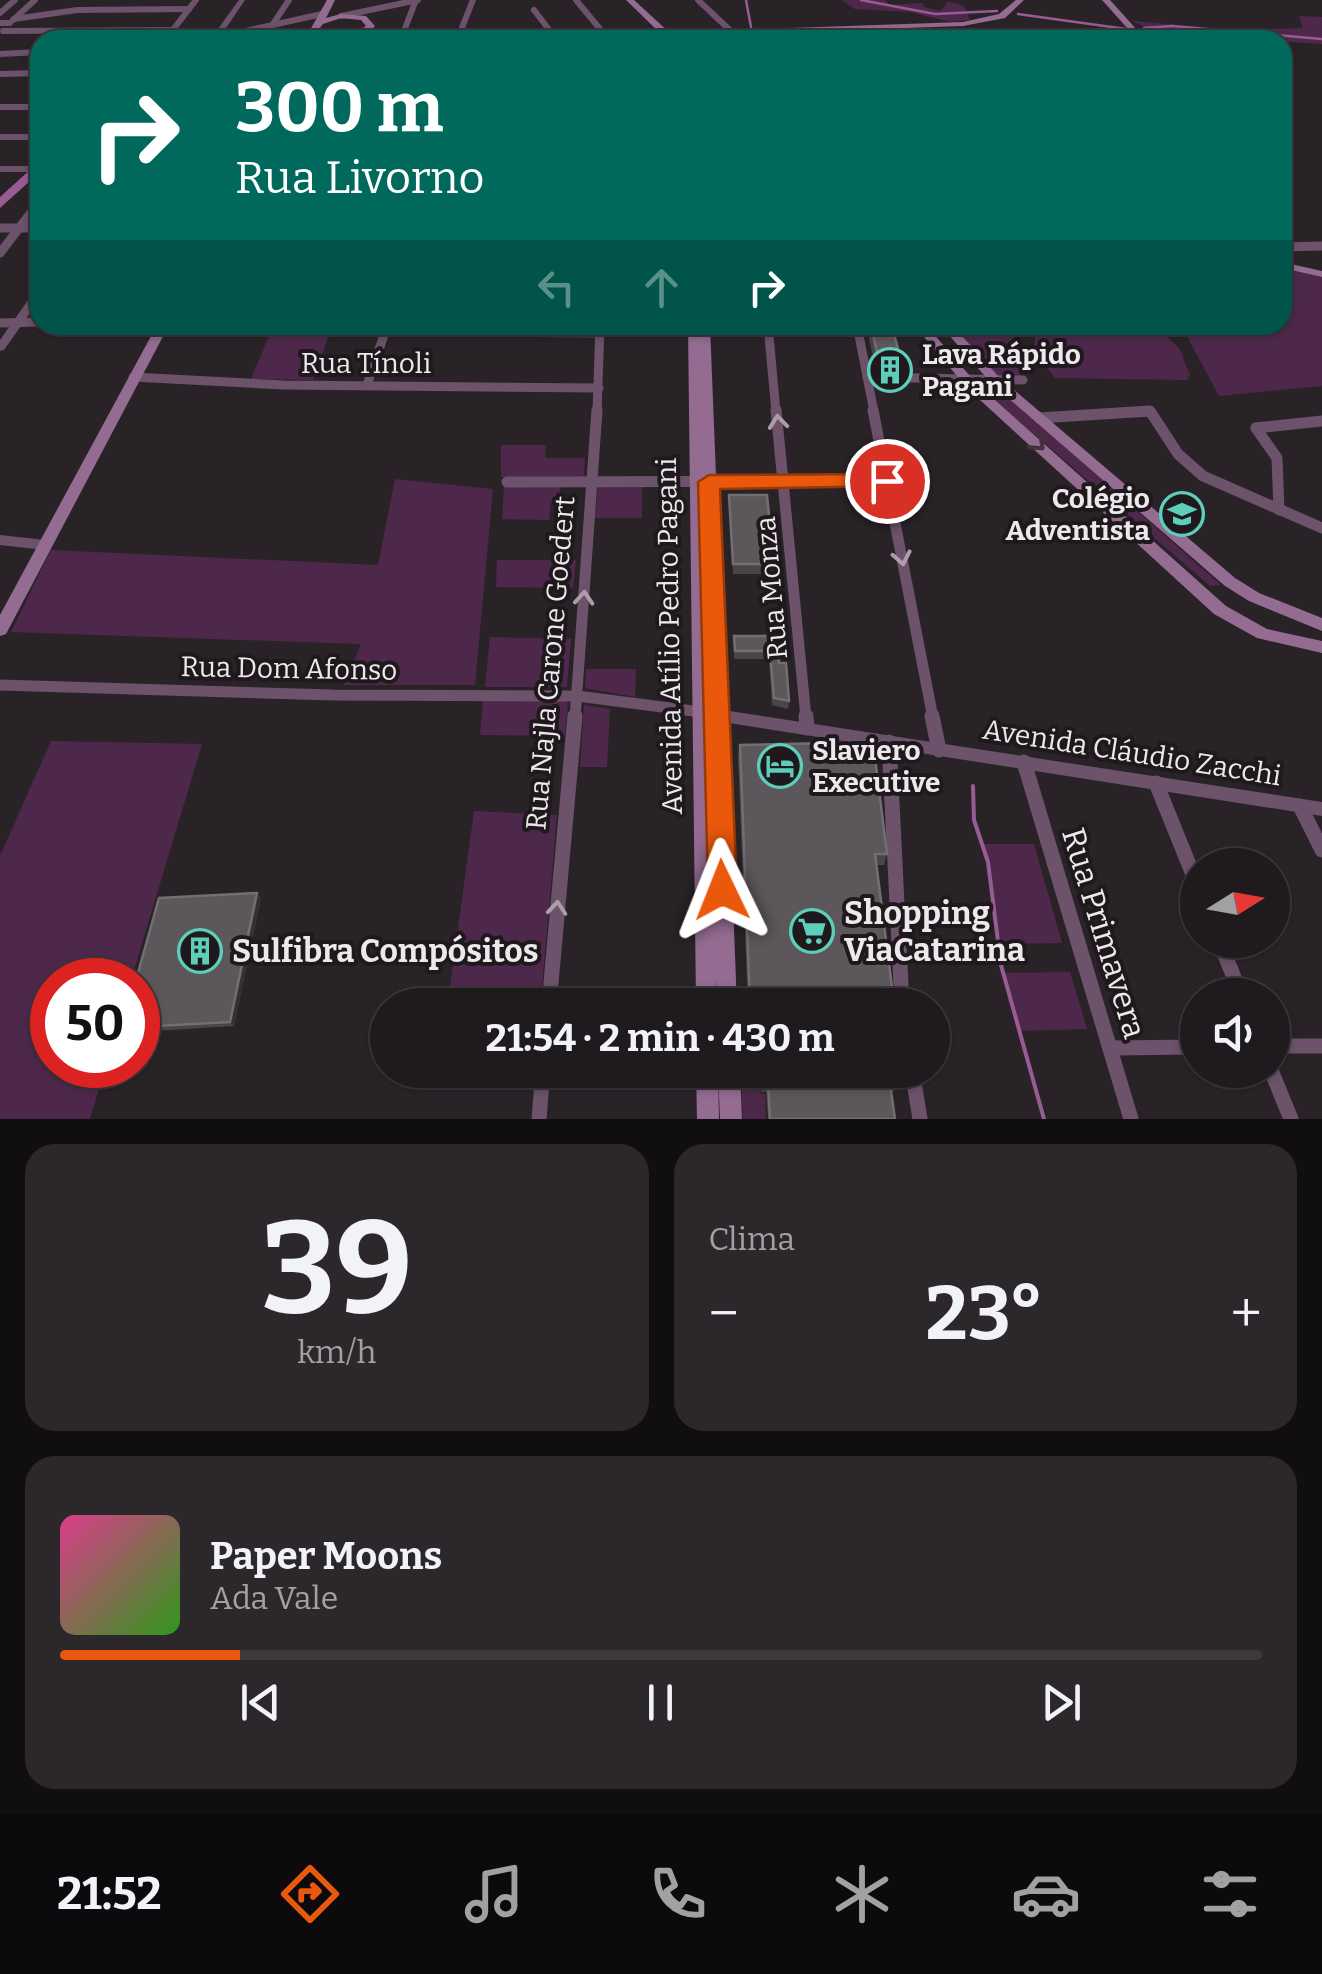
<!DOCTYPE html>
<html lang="pt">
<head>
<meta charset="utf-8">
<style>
  :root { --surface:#1f1a1e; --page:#2c272b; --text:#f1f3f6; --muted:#a1a1a4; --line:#3c383c; --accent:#ea580c }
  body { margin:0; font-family:Bitter,serif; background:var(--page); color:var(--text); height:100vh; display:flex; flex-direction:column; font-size:38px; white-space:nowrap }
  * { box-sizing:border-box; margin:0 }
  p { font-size:32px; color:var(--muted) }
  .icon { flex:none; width:55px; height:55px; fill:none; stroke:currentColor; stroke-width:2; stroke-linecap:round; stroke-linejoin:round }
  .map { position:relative; height:1119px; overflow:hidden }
  .drawer { display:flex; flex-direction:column; gap:25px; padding:25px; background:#110e10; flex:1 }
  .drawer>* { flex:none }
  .guide { position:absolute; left:30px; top:30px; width:1262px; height:305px; border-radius:30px; box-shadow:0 2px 8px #0004,0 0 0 2px var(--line); background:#00695c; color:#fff; overflow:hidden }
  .needle { width:65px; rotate:79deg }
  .tools { position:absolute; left:1180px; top:848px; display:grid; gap:20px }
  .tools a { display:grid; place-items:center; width:110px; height:110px; border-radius:50%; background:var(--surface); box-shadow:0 2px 8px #0004,0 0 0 2px var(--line); font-size:50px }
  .speed { position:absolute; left:30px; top:958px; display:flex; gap:20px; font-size:50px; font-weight:700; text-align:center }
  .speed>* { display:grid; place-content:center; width:130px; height:130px; border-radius:50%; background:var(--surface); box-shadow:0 2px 8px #0004,0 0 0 2px var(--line); line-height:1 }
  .speed .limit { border:15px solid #d22; background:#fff; color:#111 }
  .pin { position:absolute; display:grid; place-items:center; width:85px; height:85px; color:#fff; margin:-42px; border:5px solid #fff; border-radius:50%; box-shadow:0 2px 10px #0007 }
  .me { position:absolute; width:110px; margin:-55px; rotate:358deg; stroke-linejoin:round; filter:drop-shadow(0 0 8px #0008) }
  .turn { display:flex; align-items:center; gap:35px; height:210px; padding:0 40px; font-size:45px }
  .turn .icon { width:130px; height:130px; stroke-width:2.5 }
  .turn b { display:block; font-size:70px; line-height:85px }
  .lanes { display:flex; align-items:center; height:95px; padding:0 40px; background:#0003; justify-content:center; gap:50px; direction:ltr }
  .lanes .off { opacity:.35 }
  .big { font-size:75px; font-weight:700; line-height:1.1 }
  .drawer .card { flex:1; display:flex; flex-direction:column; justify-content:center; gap:15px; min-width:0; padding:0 35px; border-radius:30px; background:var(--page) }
  .drawer .dial { align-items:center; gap:0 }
  .dial b { font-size:130px; line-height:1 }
  .song { display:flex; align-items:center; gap:30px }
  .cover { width:120px; height:120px; border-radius:15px; background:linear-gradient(135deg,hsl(330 70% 55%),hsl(110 70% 35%)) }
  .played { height:10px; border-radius:5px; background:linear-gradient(90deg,var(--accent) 15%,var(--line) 15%) }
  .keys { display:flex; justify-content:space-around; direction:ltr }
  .heat { display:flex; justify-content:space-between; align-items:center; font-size:55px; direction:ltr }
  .drawer .tiles { flex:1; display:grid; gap:25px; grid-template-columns:1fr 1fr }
  .card:last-child { grid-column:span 2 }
  .trip { position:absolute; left:370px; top:988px; width:580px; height:100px; border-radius:50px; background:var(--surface); box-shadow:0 2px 8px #0004,0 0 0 2px var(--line); font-weight:700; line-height:100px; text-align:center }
  .tab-bar { display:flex; height:160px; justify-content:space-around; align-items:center; background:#0c0a0c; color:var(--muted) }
  .tab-bar .icon { width:70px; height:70px }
  .tab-bar .active { color:var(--accent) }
  .tab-bar b { font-size:45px; color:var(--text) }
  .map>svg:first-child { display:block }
  .green { fill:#4e284b }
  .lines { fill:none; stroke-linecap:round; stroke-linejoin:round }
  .stream-far1 { stroke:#985c94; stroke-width:2.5 }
  .stream { stroke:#985c94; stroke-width:4 }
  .river { fill:#985c94; fill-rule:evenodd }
  .minor-far3 { stroke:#6c526a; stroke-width:6 }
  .minor-far2 { stroke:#6c526a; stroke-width:9 }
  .minor-far1 { stroke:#6c526a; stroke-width:11 }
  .minor { stroke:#6c526a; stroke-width:15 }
  .tertiary { fill:#6c526a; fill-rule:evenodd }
  .secondary { fill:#946b91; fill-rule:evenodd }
  .wall { fill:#4b454a }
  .shaded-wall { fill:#363035 }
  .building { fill:#5c575b; stroke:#736e72; stroke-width:2.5 }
  .oneway { stroke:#ac9daa }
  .oneway2 { stroke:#423240 }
  .route { fill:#ea580c; stroke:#983908; stroke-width:2.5 }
  .labels { text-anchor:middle; stroke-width:8; stroke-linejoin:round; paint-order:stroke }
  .poi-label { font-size:28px; font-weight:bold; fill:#ece8eb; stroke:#1f191e; text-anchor:start }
  .street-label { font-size:28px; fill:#ece8eb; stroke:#1f191e }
  .near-poi-label { font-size:32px; font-weight:bold; fill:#ece8eb; stroke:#1f191e; text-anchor:start }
  .near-street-label { font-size:32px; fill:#ece8eb; stroke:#1f191e }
</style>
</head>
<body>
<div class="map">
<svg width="1322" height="1119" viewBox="0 0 1322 1119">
  <rect width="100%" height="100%" fill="#292328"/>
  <g class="green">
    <polygon points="842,0 885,0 889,5 923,3 924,7 941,11 948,1 964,6 970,20 951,22 910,12 855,9"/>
    <polygon points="1299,16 1322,17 1322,44 1190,36 1149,29 1132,21 1239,30 1303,28"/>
    <polygon points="1283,268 1322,277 1322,386 1219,396 1181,325 1282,325"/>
    <polygon points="949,325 1016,325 1020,376 993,376"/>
    <polygon points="1036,325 1158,328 1179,348 1190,375 1187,380 1055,378 1034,350"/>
    <polygon points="271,331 329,335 313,380 251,379"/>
    <polygon points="988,383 995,385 1221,585 1210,586 976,384"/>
    <polygon points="501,445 546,445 545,458 585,458 584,476 501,477"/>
    <polygon points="395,479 493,489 475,685 344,685 361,644 11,632 51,550 378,565"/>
    <polygon points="560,486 560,501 551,502 549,520 502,519 504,487"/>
    <polygon points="598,486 642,487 642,518 595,518"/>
    <polygon points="497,560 576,560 573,588 496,587"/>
    <polygon points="490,637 571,639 567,687 485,687"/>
    <polygon points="586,669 636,669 635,697 585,688"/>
    <polygon points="483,700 568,701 565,736 480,735"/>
    <polygon points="584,705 610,709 607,767 580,767"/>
    <polygon points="51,741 202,744 131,980 52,980 52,1065 106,1065 90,1119 0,1119 0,856"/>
    <polygon points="474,811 557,815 541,999 449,994"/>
    <polygon points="982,844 1034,844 1062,943 998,944 988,862"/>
    <polygon points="1070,972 1087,1029 1018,1031 1003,973"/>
    <polygon points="741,1070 753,1070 760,1093 765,1094 766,1119 743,1119"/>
  </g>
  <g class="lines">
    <g class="stream-far1">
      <polyline points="746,0 751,27"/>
      <polyline points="861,0 935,14 997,11"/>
      <polyline points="1018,14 1126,29"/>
      <polyline points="1144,28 1172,26 1322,39"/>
    </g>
    <polyline class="stream" points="973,786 974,820 988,862 1001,965 1044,1119"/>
    <g class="river">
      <polygon points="324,34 327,35 327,39 315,38"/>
      <polygon points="752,34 757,37 755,39 697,40 702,37"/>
      <polygon points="305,35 308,36 308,40 291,40"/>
      <polygon points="355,35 467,37 472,40 352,40 350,38"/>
      <polygon points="31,169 39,169 40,172 0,208 0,197"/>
    </g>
    <g class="minor-far3">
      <polyline points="576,0 605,35"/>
      <polyline points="698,0 733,33"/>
      <polyline points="534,10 556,39"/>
      <polyline points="0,13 15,0"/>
      <polyline points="341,16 418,0"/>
      <polyline points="14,19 77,10 189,9"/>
      <polyline points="13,20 35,0"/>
      <polyline points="0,23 10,23"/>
      <polyline points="273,24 289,0"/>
      <polyline points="3,31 173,30"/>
      <polyline points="459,35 473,0"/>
      <polyline points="402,36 416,0"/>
      <polyline points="165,40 196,0"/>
      <polyline points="205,40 322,14"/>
      <polyline points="0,54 40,52"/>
      <polyline points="0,74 40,73"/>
      <polyline points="0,107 40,107"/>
      <polyline points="0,137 40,137"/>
      <polyline points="0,169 40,169"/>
    </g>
    <g class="minor-far2">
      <polyline points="0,228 40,228"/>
      <polyline points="1282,247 1322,246"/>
      <polyline points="0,253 40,201"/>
      <polyline points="0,323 40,322"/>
      <polyline points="170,325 308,331 599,333"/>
      <polyline points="768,325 776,412"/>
      <polyline points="857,325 874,412"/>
      <polyline points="133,377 284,385 599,388"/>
      <polyline points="867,377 1023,380"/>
      <polyline points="367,385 386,329"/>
      <polyline points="597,412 600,325"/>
      <polyline points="1131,412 1151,412"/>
    </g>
    <g class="minor-far1">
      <polyline points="776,410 806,718"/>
      <polyline points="873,410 933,718"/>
      <polyline points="1039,418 1150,411 1178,454 1203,476 1322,528"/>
      <polyline points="1256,428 1277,458 1279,510"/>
      <polyline points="1256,428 1322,421"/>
      <polyline points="507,482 887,481"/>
      <polyline points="0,685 333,695 577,696 701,712"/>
      <polyline points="575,718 597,410"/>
    </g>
    <g class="minor">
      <polyline points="806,716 807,728"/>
      <polyline points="932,716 939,750"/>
      <polyline points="889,742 902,1005"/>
      <polyline points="1024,762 1131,1119"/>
      <polyline points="1156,783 1198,887"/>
      <polyline points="1300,806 1322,850"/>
      <polyline points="1219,940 1241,995"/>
      <polyline points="549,1005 575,716"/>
      <polyline points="1272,1046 1322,1046"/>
      <polyline points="1110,1048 1198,1047"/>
      <polyline points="912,1070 920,1119"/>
      <polyline points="1271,1070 1291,1119"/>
      <polyline points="539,1119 543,1070"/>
    </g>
    <g class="tertiary">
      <polygon points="239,0 245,0 218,40 210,40"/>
      <polygon points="40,288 40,299 4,350 0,351 0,340 36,289"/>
      <polygon points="0,535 45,540 52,545 45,550 0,545"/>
      <polygon points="710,708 1322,802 1322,816 710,720 704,719 702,714 704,709"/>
    </g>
    <g class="secondary">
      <path d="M 327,0 L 335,0 L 326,18 L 341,14 L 366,16 L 375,26 L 372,29 L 381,33 L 476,34 L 504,40 L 380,37 C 355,29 337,49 310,30 ZM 341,18 L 361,20 L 366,26 C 351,36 335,38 319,29 L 323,24 Z"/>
      <polygon points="626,0 634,0 671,34 671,38 536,40 540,38 661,34"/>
      <polygon points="1016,0 1024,0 1005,18 963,26 680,36 676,34 680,32 963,22 999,14"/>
      <polygon points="1102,0 1110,0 1146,40 1138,40"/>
      <polygon points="1282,262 1322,271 1322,277 1282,268"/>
      <polygon points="157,325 169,325 6,634 0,636 0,615"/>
      <polygon points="688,325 710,325 737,1005 717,1005 716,979 716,1005 696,1005"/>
      <polygon points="914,325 926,325 976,383 1226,606 1267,629 1322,641 1322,653 1257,638 1214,614 968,389"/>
      <polygon points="940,325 952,325 999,377 1235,578 1259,593 1322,618 1322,631 1249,601 1225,586 991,383"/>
      <polygon points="696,1070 718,1070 719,1119 697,1119"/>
      <polygon points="718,1070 740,1070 742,1119 720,1119"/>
    </g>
  </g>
  <g class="wall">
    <polygon points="871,326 900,357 898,369 876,369 869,339"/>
    <polygon points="729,495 774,564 773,574 733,574"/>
    <polygon points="734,636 776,636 779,663 789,701 788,709 772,705 769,659 734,659"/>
    <polygon points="740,745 887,854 884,865 876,865 892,987 888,997 885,997 886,1005 748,1005 738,756"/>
    <polygon points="261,898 234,1026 138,1032 138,980"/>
    <polygon points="754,1070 896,1070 898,1084 893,1092 891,1092 895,1119 768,1119 766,1092 761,1092"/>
  </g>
  <polygon class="shaded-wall" points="257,893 261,898 234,1026 230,1022"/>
  <g class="building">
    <polygon points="871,326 892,326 900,357 878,356"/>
    <polygon points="729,495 767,495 774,564 733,564"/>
    <polygon points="734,636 776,636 779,663 786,663 789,701 774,698 770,651 735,651"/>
    <polygon points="873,742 887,854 875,854 892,987 884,987 886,1005 750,1005 740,745"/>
    <polygon points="257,893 230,1022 138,1027 138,980 136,980 159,898"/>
    <polygon points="758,1070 896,1070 898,1084 890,1084 895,1119 770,1119 768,1084 762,1084"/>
  </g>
  <defs><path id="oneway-chevron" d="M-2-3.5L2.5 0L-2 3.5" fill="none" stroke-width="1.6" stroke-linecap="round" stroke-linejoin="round" transform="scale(2.5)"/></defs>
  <g class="oneway">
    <use href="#oneway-chevron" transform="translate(778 422) rotate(-96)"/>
    <use href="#oneway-chevron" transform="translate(902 558) rotate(79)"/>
    <use href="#oneway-chevron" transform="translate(584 598) rotate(-86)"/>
    <use href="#oneway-chevron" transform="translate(557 908) rotate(-85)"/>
  </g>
  <use class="oneway2" href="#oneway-chevron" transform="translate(1038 444) rotate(42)"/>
  <polygon class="route" points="887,474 894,476 898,481 894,486 720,489 737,890 733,900 722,904 712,900 708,890 698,482 709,475"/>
  <defs>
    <g id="building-ring" transform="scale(2.25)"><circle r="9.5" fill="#1f191e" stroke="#5dceb9" stroke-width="1.5"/><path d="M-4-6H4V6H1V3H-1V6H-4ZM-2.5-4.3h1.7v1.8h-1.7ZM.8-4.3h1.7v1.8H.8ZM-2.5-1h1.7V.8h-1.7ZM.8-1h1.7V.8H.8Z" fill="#5dceb9"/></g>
    <g id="school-ring" transform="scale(2.25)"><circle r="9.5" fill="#1f191e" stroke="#5dceb9" stroke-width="1.5"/><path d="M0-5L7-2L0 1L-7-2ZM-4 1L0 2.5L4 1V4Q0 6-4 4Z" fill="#5dceb9"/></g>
    <g id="hotel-ring" transform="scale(2.25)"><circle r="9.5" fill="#1f191e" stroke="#5dceb9" stroke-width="1.5"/><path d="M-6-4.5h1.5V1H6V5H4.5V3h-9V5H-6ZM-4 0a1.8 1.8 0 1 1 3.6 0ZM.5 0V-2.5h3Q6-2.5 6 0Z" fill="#5dceb9"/></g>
    <g id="supermarket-ring" transform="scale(2.25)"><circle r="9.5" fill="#1f191e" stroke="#5dceb9" stroke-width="1.5"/><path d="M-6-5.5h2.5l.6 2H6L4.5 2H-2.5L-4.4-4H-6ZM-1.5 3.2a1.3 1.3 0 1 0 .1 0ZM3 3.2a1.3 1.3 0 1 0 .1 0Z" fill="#5dceb9"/></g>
  </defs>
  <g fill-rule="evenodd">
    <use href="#building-ring" x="890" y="370"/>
    <use href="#school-ring" x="1182" y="514"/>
    <use href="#hotel-ring" x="780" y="766"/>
    <use href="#supermarket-ring" x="812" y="931"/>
    <use href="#building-ring" x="200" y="951"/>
  </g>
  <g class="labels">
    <g class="poi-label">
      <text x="922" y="364">Lava Rápido<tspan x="922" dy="32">Pagani</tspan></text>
      <text x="1150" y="508" text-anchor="end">Colégio<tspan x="1150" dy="32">Adventista</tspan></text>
      <text x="812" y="760">Slaviero<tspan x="812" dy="32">Executive</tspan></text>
    </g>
    <g class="street-label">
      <text x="366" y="373">Rua Tínoli</text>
      <text transform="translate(771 588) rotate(-95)" y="10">Rua Monza</text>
      <text transform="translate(669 636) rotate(-91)" y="10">Avenida Atílio Pedro Pagani</text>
      <text transform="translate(550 663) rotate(-85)" y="10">Rua Najla Carone Goedert</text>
      <text transform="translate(289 668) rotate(1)" y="10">Rua Dom Afonso</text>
      <text transform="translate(1132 752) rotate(9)" y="10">Avenida Cláudio Zacchi</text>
    </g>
    <g class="near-poi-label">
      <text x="844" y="924">Shopping<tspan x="844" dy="37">ViaCatarina</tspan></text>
      <text x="232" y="962">Sulfibra Compósitos</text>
    </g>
    <g class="near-street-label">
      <text transform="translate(1104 933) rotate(73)" y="11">Rua Primavera</text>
    </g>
  </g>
</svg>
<div class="tools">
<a><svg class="needle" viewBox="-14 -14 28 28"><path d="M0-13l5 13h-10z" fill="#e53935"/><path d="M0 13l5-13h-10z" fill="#a1a1a4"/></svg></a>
<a><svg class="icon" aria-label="sound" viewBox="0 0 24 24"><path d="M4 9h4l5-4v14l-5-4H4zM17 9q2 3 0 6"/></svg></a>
</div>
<div class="speed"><div class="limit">50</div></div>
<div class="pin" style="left:887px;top:481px;background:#d93025"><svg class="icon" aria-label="arrive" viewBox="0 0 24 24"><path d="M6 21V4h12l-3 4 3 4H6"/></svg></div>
<svg class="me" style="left:722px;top:890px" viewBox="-20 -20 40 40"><path d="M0-17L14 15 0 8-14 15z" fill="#ea580c" stroke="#fff" stroke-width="4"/></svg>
<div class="trip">21:54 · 2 min · 430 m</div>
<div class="guide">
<div class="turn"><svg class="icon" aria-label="right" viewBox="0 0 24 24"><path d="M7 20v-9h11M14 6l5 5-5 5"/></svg><div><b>300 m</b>Rua Livorno</div></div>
<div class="lanes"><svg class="icon off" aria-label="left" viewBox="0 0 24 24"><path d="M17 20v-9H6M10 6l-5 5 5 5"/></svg><svg class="icon off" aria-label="ahead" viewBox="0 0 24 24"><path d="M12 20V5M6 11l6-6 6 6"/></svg><svg class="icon" aria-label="right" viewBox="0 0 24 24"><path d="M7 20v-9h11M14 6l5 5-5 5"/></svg></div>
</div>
</div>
<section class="drawer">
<div class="tiles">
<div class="card dial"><b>39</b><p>km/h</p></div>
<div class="card"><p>Clima</p>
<div class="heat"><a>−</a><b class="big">23°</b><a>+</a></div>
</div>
<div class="card">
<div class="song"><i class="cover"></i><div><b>Paper Moons</b><p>Ada Vale</p></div></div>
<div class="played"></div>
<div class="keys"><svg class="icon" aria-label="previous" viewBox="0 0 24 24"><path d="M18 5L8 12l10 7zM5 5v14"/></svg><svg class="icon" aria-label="pause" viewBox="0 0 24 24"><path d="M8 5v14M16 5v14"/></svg><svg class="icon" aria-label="next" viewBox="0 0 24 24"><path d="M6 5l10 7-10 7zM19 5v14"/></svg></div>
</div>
</div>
</section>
<nav class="tab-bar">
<b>21:52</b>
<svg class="icon active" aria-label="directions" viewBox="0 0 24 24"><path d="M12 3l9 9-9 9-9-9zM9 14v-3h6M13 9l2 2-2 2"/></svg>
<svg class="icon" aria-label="music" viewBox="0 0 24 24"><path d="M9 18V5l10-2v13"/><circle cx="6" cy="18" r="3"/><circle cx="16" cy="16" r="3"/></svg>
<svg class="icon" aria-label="phone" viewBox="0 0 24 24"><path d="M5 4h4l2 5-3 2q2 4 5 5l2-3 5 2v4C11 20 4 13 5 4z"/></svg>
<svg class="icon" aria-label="climate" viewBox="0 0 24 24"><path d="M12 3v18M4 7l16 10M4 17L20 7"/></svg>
<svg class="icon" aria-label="car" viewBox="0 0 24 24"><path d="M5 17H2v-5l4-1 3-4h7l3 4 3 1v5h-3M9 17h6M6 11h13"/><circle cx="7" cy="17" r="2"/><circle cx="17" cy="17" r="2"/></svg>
<svg class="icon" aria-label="filters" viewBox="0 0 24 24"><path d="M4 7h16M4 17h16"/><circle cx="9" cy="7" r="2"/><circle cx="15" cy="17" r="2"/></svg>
</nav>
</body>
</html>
